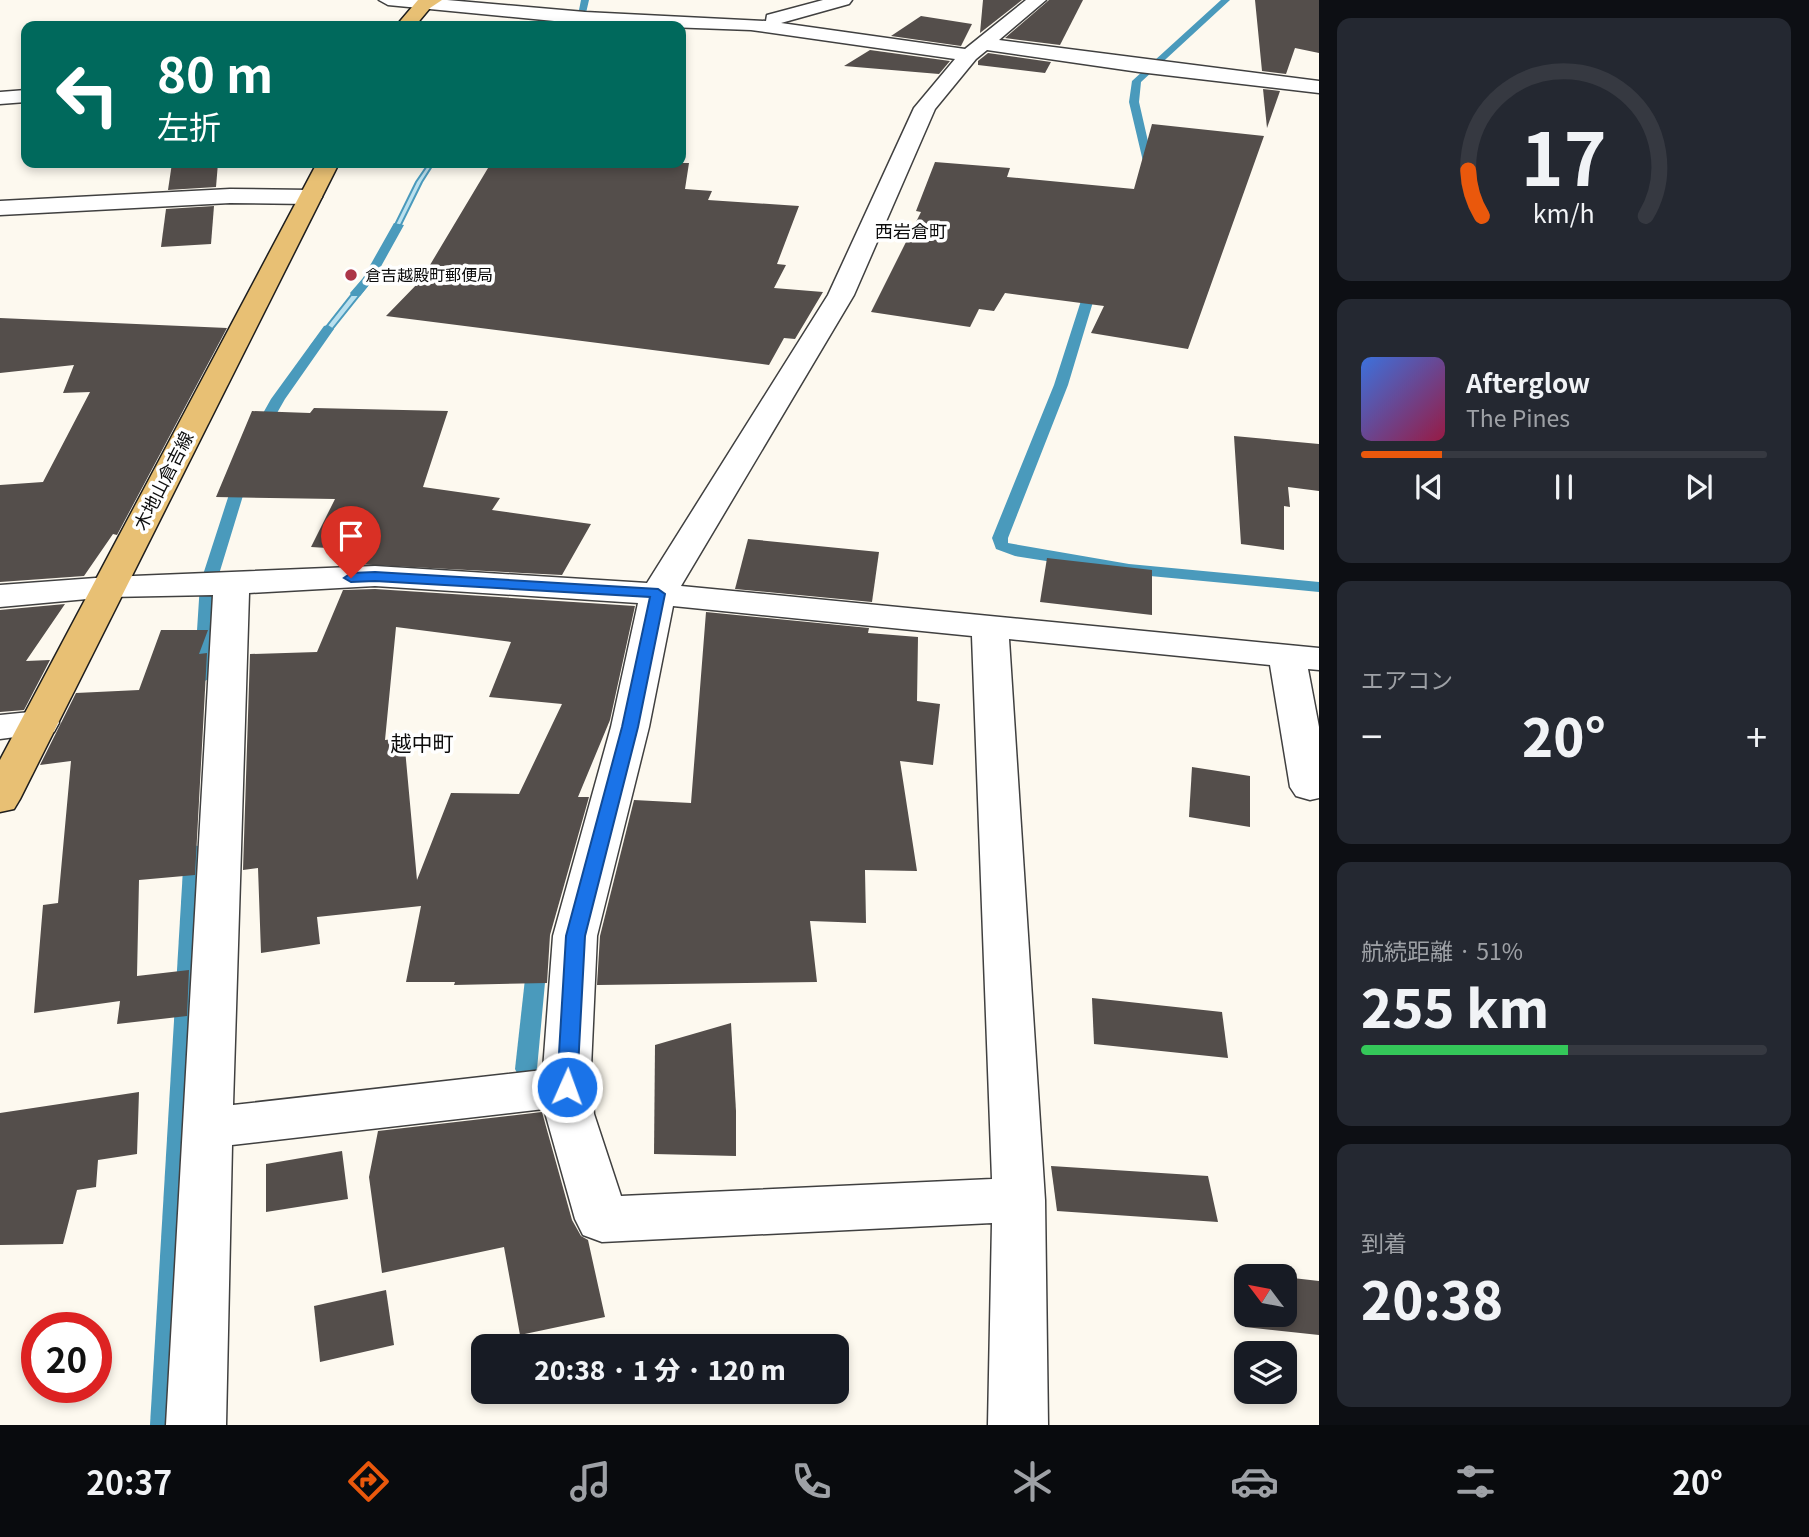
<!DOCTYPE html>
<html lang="ja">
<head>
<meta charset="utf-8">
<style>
  :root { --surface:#171b24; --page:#242831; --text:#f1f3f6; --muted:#9ea1a6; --line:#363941; --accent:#ea580c }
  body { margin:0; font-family:Georgia,"Noto Sans JP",serif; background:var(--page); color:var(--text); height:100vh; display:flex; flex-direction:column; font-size:26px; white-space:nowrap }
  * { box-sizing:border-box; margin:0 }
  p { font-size:23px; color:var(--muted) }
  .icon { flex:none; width:38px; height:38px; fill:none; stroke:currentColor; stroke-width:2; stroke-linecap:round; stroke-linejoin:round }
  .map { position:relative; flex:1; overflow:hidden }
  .drawer { display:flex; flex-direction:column; gap:18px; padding:18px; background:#0d0f14; width:490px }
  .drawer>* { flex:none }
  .guide { position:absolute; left:21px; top:21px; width:665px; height:147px; border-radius:14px; box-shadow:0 4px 10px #0003; background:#00695c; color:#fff; overflow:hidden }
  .needle { width:46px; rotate:302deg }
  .controls { position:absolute; left:1234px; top:1264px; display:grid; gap:14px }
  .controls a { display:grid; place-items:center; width:63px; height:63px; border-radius:14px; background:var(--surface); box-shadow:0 4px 10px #0003; font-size:35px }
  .speed { position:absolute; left:21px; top:1312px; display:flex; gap:14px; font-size:35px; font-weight:700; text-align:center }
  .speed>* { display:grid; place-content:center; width:91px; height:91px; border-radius:50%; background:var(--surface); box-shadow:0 4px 10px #0003; line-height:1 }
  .speed .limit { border:10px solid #d22; background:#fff; color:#111 }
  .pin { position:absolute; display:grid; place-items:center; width:60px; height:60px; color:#fff; margin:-72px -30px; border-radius:50% 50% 50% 0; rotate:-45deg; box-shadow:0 0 7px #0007 }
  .pin .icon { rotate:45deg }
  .me { position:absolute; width:77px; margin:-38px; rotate:2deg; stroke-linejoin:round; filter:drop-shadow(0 0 5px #0008) }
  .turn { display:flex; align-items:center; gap:24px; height:147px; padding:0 21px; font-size:32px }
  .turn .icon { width:91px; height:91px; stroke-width:2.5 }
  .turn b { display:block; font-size:49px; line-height:60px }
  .big { font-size:52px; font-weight:800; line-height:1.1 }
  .drawer .widget { flex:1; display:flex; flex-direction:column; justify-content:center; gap:10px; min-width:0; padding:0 24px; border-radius:14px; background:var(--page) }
  .drawer .dial { align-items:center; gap:0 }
  .dial svg { height:182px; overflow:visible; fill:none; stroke:var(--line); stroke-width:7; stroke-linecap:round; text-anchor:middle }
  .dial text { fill:var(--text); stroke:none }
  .song { display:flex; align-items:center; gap:21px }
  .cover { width:84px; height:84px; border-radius:10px; background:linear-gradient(135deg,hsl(220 70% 55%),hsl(340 70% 35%)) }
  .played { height:7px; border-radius:4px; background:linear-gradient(90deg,var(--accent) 20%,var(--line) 20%) }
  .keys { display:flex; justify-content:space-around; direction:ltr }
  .heat { display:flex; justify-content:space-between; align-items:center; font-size:38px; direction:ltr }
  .charge { height:10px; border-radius:5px; background:linear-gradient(90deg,#34c759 51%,var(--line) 0) }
  .trip { position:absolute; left:471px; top:1334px; width:378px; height:70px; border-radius:14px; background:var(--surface); box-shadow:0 4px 10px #0003; font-weight:800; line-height:70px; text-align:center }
  .tab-bar { display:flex; height:112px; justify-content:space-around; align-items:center; background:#090b0e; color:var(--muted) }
  .tab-bar .icon { width:49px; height:49px }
  .tab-bar .current { color:var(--accent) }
  .tab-bar b { font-size:32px; color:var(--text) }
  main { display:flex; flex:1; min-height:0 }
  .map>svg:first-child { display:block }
  .water { fill:#bae0ee; stroke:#4a9abc; stroke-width:2 }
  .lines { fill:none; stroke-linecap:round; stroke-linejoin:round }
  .stream { fill:#4a9abc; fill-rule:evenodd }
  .building { fill:#544e4b; fill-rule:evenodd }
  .minor-casing { stroke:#404040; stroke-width:3 }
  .major-casing { stroke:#1e1e1e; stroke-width:3 }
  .minor { fill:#fff; fill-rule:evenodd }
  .major { fill:#e8c074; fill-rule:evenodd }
  .route { fill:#1a73e8; stroke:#114b97; stroke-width:2 }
  .poi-dot { fill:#ac3648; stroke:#fff; stroke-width:2.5 }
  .labels { text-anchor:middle; stroke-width:7; stroke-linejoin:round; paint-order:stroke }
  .far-poi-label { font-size:16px; fill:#0d0d0d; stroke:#fff; text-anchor:start }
  .far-quarter-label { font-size:18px; fill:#0d0d0d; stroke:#fff }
  .street-label { font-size:18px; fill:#0d0d0d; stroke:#fff }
  .quarter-label { font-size:21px; fill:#0d0d0d; stroke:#fff }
</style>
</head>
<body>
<main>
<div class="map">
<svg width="1319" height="1425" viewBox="0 0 1319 1425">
  <rect width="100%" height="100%" fill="#fdf9ef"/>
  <g class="water">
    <polygon points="429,163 434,163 422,182 391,245 385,245 416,182"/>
    <polygon points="367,275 374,277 318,347 311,346"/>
  </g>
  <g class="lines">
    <g class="stream">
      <polygon points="581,0 589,0 586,13 564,26 555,26 579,10"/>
      <polygon points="1221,0 1230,0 1141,82 1139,102 1155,172 1146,174 1129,102 1132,81"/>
      <polygon points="394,223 404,225 374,279 360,296 352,296 350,293 363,278"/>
      <polygon points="1093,278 1099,282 1068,385 1008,538 1008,543 1129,564 1319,582 1319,592 1129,574 1015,556 996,549 992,538 1054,385 1087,282"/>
      <polygon points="328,325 334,329 285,399 265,434 260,435 255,434 253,431 271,399 324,326"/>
      <polygon points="242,472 249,476 216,584 212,677 203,682 194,677 200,584 235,476"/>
      <polygon points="194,845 201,847 204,852 176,1425 150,1425 184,852 187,847"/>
      <polygon points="537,953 544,956 547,961 537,1069 534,1075 526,1078 518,1075 515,1069 527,961 530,956"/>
    </g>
  </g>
  <g class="building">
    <polygon points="983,0 1022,0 980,33"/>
    <polygon points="1049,0 1083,0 1060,45 1005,38"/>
    <polygon points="1255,0 1319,0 1319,53 1295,48 1286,74 1262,71"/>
    <polygon points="921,16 972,24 961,46 891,36"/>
    <polygon points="870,50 950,61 939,74 844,66"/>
    <polygon points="988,53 1051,62 1045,73 978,65 978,61"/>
    <polygon points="1263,89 1280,91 1267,128"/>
    <polygon points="1152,124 1264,136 1188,349 1091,333 1104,306 1005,293 994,311 979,309 970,327 871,312 921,212 916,211 935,162 1010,168 1007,177 1134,189"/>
    <polygon points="172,163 218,163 216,187 168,190"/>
    <polygon points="491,163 689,163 685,189 712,191 708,200 799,206 777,264 786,265 774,288 823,292 795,339 784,338 769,365 386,316 421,280"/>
    <polygon points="214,206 211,244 161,247 166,209"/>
    <polygon points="0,318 227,328 117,535 113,534 84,576 0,582 0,485 43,482 90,392 63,393 74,365 0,373"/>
    <polygon points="314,408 448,411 423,487 500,498 492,510 591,524 562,575 354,564 360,550 311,547 335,499 216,497 252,411 310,413"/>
    <polygon points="1234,436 1319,444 1319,491 1288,487 1290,507 1284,506 1284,550 1241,544"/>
    <polygon points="748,539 879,552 872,602 735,589"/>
    <polygon points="1047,558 1152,570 1152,615 1040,602"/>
    <path d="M 375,589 L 635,606 L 610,720 L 578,797 L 589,797 L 550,935 L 547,983 L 454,985 L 455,982 L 406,982 L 421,906 L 317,917 L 320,944 L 261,953 L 258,868 L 243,870 L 250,654 L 317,652 L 343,590 ZM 396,627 L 511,642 L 489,697 L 562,704 L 519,794 L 451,793 L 417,880 L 404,738 L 385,740 Z"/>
    <polygon points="65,604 26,661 50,660 24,710 0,712 0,610"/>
    <polygon points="706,612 869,628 868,633 918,637 917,701 940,704 933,765 900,761 917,871 865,870 866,923 810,921 817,982 597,985 600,936 634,800 691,803"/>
    <polygon points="161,630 208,630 199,654 207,653 195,875 139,880 137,976 189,970 187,1016 117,1024 120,1001 34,1013 43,905 58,903 71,761 40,765 76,693 139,690"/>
    <polygon points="1192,767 1250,776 1250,827 1189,817"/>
    <polygon points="1092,998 1222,1012 1228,1058 1094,1044"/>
    <polygon points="731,1023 736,1111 736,1156 654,1154 655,1045"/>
    <polygon points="139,1092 137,1154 98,1160 96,1187 77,1190 63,1244 0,1245 0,1113"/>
    <polygon points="542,1112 572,1220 581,1236 588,1240 605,1317 520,1335 504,1247 382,1273 369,1177 378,1131"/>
    <polygon points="342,1151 348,1199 266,1212 266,1164"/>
    <polygon points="1051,1166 1208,1176 1218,1222 1057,1211"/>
    <polygon points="1236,1272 1273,1276 1246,1276 1246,1314 1284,1314 1284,1277 1319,1281 1319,1335 1245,1327"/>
    <polygon points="386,1290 394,1345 320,1362 314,1306"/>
  </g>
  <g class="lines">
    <g class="minor-casing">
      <g id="minor">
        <path d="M 379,0 L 447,0 L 585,12 L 766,21 L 767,15 L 823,0 L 852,0 L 849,4 L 781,23 L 965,49 L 1026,0 L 1046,0 L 999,40 L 1319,81 L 1319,93 L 1139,72 L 987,50 L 976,59 L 935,109 L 854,295 L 681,586 L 1319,648 L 1319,670 L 1308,669 L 1319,727 L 1319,798 L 1310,800 L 1296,796 L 1290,787 L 1270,665 L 1009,639 L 1045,1200 L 1048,1425 L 988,1425 L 992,1223 L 602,1242 L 583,1235 L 575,1219 L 544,1109 L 232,1145 L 226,1425 L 166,1425 L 213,595 L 109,597 L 0,607 L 0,585 L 109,577 L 375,566 L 647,583 L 828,295 L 914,108 L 955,59 L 751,30 L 585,24 L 388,5 ZM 375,586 L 638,603 L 611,727 L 553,936 L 543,1070 L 233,1105 L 249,593 ZM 673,606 L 972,636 L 992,1179 L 621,1196 L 594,1114 L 591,1068 L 597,936 L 649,727 Z"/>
        <polygon points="26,90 26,102 0,104 0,92"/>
        <polygon points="230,189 310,190 318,192 322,197 318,202 310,204 230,203 0,215 0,201"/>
        <polygon points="40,711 54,714 59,723 54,732 0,739 0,715"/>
      </g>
    </g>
    <g class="major-casing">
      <g id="major">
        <polygon points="418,0 442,0 430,8 415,26 396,26"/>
        <polygon points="317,163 339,163 20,799 14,809 0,812 0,760"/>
      </g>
    </g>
    <use href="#minor" class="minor"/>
    <use href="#major" class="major"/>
  </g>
  <polygon class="route" points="375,572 658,589 665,594 638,727 585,936 577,1087 574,1093 567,1095 560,1093 557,1087 566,936 622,727 650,597 375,581 351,582 344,578 351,573"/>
  <circle class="poi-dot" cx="351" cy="275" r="7"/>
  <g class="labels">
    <g class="far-poi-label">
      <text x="365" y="281">倉吉越殿町郵便局</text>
    </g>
    <g class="far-quarter-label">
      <text x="911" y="238">西岩倉町</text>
    </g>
    <g class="street-label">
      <text transform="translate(164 481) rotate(-63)" y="6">木地山倉吉線</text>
    </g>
    <g class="quarter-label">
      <text x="422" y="751">越中町</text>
    </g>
  </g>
</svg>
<div class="controls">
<a><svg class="needle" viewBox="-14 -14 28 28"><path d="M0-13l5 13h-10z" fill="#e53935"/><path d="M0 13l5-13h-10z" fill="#9ea1a6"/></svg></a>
<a><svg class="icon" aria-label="layers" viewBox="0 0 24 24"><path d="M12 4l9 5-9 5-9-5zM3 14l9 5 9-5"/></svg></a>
</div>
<div class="speed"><div class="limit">20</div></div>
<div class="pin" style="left:351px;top:578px;background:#d93025"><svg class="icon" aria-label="arrive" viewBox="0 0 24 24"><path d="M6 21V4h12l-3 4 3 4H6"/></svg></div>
<svg class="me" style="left:567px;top:1087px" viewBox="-20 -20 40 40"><circle r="17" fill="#1a73e8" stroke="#fff" stroke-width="3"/><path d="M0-11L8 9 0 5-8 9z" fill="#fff"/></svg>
<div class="trip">20:38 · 1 分 · 120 m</div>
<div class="guide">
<div class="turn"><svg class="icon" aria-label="left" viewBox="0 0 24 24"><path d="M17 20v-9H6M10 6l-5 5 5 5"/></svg><div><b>80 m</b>左折</div></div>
</div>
</div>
<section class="drawer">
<div class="widget dial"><svg viewBox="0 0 100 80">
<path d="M14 69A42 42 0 1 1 86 69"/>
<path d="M14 69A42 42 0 0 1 8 49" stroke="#ea580c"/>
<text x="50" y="56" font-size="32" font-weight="700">17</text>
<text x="50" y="72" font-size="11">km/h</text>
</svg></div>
<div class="widget">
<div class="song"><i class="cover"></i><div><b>Afterglow</b><p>The Pines</p></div></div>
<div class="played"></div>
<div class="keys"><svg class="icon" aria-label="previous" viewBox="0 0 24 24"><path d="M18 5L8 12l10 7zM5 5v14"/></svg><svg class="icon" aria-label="pause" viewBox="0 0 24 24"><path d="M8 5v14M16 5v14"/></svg><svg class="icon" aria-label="next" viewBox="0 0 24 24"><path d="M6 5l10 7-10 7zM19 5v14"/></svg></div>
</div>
<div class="widget"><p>エアコン</p>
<div class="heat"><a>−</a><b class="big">20°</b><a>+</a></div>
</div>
<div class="widget"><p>航続距離 · 51%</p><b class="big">255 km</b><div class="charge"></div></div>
<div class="widget"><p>到着</p><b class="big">20:38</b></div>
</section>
</main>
<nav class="tab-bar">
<b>20:37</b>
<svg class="icon current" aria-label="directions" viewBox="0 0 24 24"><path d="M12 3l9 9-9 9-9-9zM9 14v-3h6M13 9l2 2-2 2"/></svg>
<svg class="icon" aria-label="music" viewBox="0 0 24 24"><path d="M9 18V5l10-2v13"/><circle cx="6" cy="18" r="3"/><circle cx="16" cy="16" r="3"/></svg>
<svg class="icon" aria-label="phone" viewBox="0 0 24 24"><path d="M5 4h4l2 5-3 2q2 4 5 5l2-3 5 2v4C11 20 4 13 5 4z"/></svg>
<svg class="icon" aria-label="climate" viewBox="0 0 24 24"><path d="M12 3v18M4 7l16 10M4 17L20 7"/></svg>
<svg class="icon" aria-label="car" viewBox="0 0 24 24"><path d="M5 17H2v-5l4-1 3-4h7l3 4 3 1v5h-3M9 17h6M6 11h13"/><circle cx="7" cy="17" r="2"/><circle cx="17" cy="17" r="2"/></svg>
<svg class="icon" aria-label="filters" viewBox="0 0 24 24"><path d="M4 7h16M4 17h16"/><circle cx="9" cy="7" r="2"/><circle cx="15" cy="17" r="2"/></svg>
<b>20°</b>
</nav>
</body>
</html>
